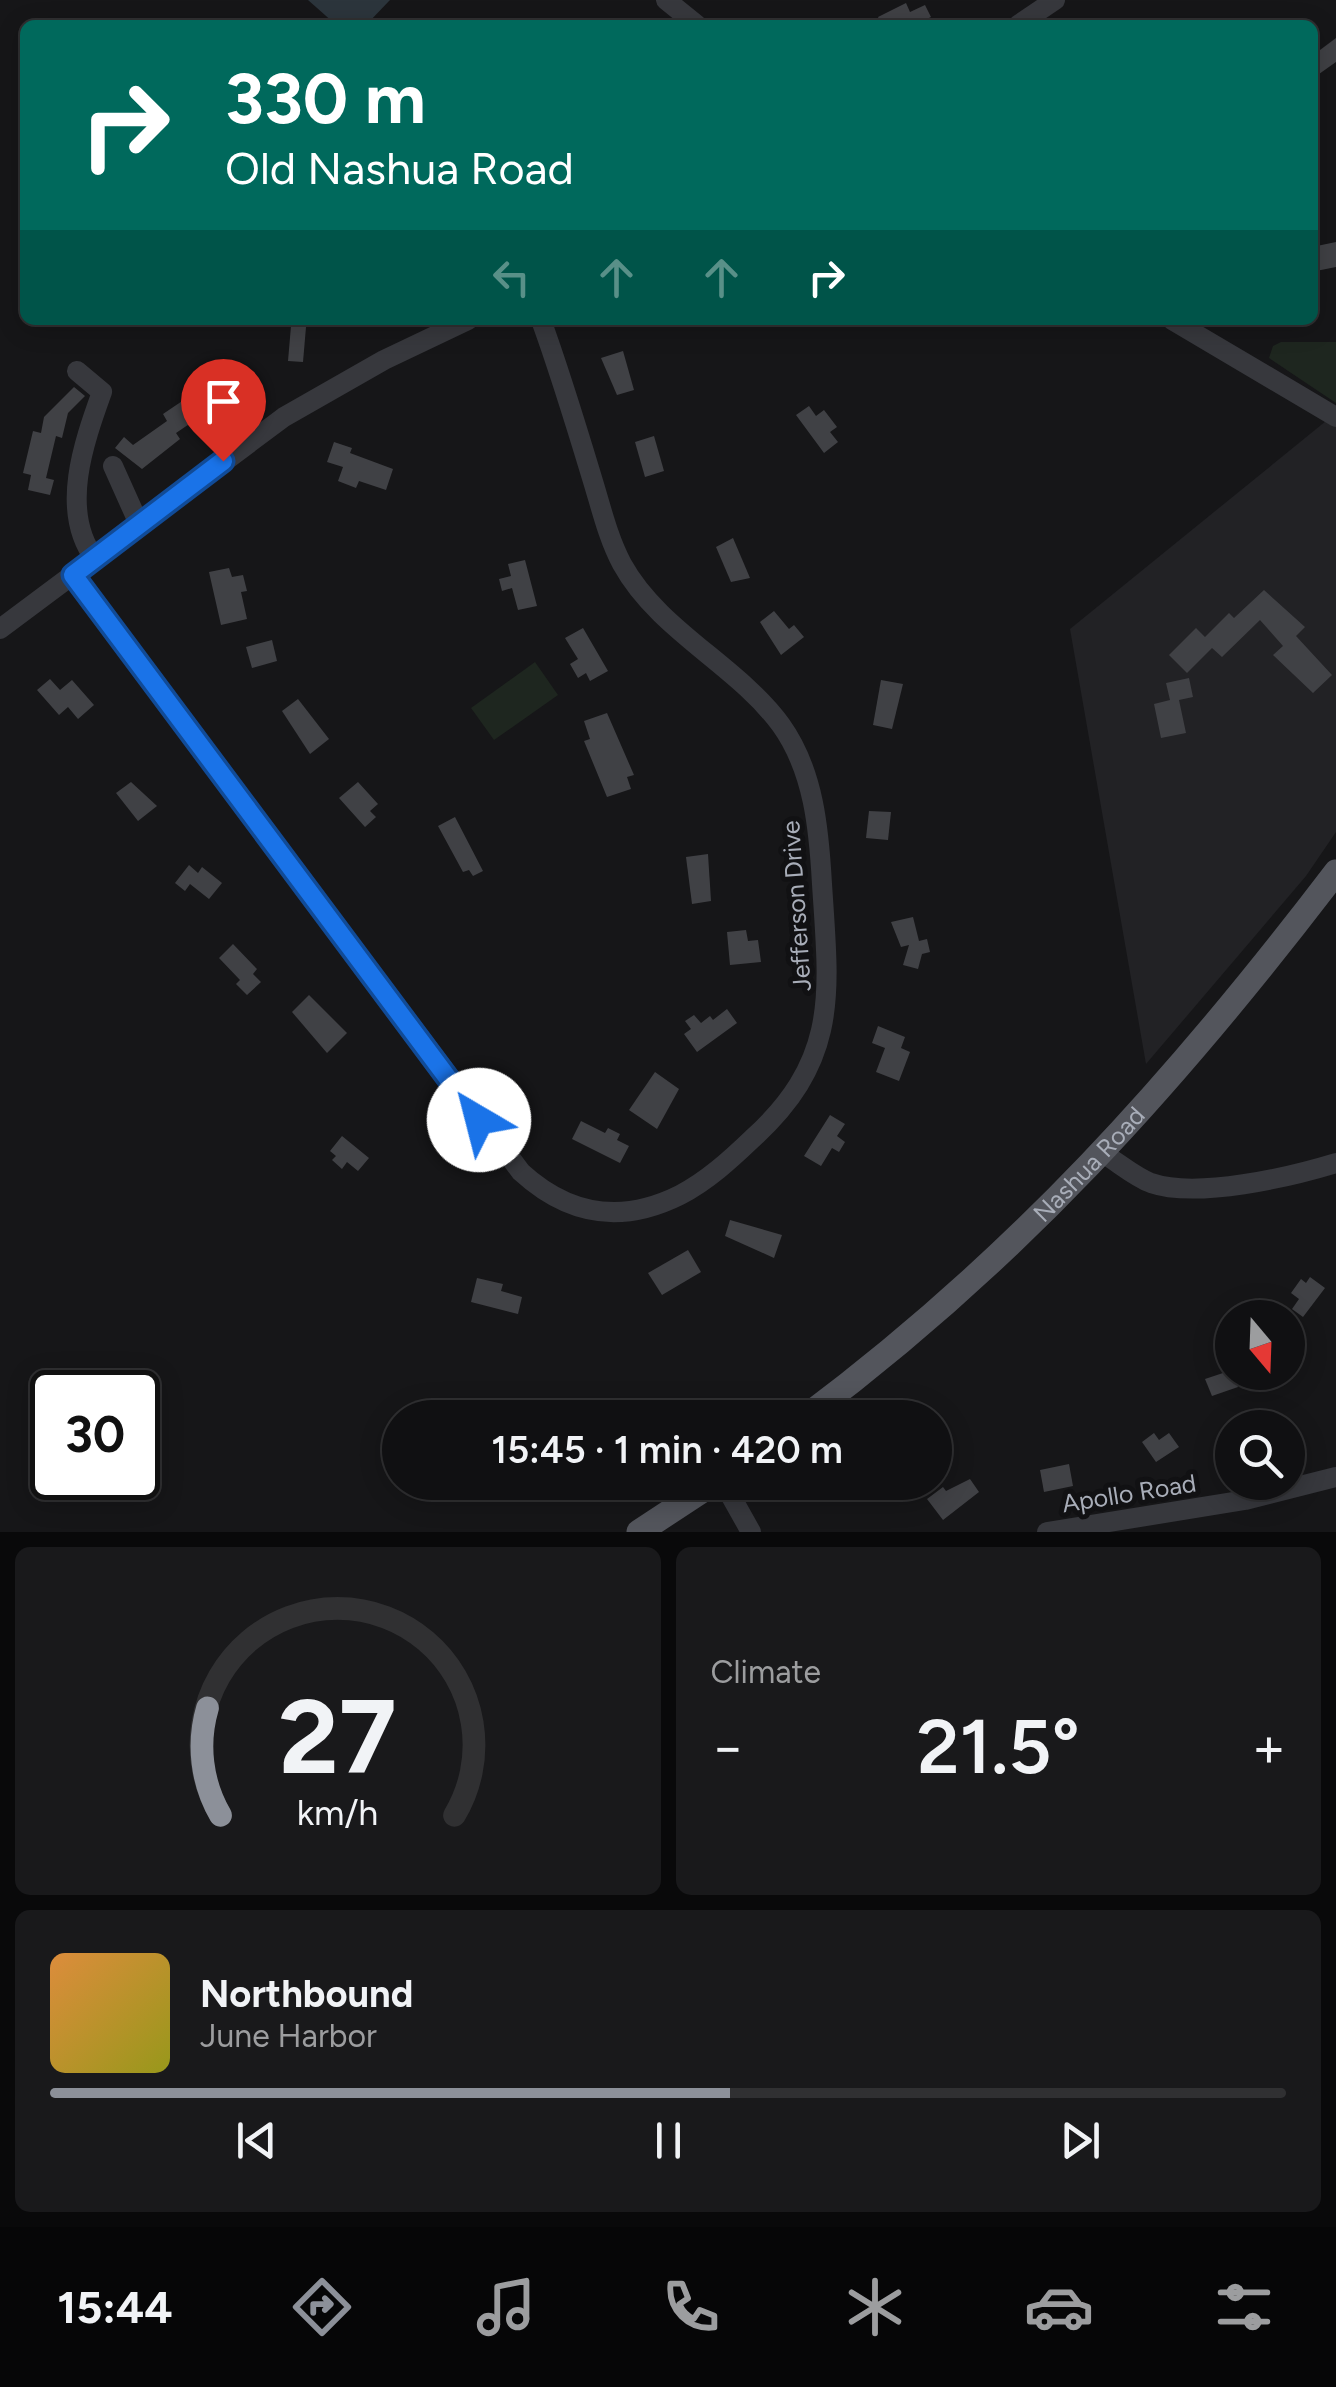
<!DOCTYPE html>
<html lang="en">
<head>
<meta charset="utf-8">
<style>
  :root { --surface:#101012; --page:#19191b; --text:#f1f3f6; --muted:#9c9d9f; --line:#303032; --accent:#8c9099 }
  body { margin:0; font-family:Figtree,sans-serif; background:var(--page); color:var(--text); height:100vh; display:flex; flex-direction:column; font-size:38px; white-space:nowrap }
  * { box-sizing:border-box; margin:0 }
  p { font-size:32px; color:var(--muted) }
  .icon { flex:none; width:55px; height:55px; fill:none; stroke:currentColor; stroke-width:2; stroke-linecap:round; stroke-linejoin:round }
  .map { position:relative; height:1532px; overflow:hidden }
  .details { display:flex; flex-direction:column; gap:15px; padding:15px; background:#09090a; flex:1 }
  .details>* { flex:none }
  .top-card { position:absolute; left:20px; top:20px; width:1298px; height:305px; border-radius:15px; box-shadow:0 5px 25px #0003,0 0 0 2px var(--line); background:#00695c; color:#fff; overflow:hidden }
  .needle { width:65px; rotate:161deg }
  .tools { position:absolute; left:1215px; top:1300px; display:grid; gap:20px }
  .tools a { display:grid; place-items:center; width:90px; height:90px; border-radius:50%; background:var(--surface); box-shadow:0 5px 25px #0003,0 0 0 2px var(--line); font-size:50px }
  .speed { position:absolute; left:30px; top:1370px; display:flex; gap:20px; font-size:50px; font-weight:700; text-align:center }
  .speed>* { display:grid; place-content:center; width:130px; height:130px; border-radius:50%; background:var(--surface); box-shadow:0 5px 25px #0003,0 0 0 2px var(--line); line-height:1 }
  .speed .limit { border:5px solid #111; border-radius:15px; background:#fff; color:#111 }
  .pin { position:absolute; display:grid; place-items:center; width:85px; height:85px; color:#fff; margin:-102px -42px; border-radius:50% 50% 50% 0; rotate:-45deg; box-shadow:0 0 10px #0007 }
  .pin .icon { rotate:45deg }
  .me { position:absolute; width:110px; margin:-55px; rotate:323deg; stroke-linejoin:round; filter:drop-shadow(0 0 8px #0008) }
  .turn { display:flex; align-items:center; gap:35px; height:210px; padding:0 40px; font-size:45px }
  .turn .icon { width:130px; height:130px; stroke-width:2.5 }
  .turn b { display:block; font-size:70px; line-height:85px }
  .lanes { display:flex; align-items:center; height:95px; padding:0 40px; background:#0003; justify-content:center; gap:50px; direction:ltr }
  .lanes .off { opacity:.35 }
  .big { font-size:75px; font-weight:600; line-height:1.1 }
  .details .tile { flex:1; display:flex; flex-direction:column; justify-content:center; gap:15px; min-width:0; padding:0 35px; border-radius:15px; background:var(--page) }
  .details .dial { align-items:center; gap:0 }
  .dial svg { height:260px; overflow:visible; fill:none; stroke:var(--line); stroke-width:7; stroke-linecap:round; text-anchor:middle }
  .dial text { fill:var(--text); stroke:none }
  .song { display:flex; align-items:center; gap:30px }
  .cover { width:120px; height:120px; border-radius:15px; background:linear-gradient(135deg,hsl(30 70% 55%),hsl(60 70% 35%)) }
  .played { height:10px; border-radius:5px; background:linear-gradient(90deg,var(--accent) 55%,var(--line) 55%) }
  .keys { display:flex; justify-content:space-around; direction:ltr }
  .heat { display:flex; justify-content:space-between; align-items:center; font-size:55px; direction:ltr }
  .details .tiles { flex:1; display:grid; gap:15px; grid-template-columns:1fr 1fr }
  .tile:last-child { grid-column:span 2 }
  .trip { position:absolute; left:382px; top:1400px; width:570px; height:100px; border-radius:50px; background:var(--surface); box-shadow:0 5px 25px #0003,0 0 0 2px var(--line); font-weight:600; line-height:100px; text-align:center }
  .tabs { display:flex; height:160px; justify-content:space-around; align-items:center; background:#060607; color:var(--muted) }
  .tabs .icon { width:70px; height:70px }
  .tabs .active { color:var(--accent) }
  .tabs b { font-size:45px; color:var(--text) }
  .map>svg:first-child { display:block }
  .built { fill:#222225 }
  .green { fill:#1e261f }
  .water { fill:#2c353c }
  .building { fill:#404145 }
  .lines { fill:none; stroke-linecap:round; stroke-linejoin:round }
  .minor { stroke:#37383d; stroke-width:20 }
  .major { stroke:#53555c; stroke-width:25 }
  .route-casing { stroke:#114b97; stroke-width:25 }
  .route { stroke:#1a73e8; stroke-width:18 }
  .labels { text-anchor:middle; stroke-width:10; stroke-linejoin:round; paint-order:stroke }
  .street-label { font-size:25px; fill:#a8adb8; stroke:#111113 }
</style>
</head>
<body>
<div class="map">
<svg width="1336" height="1532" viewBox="0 0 1336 1532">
  <rect width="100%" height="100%" fill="#161618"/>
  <polygon class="built" points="1326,421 1336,427 1336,832 1306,876 1146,1064 1070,629"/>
  <g class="green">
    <polygon points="1281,342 1336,342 1336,403 1269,358 1273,346"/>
    <polygon points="535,662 558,695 494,740 471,708"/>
  </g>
  <polygon class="water" points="308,0 390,0 367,24 334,23"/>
  <g class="building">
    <polygon points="906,3 910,12 925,5 931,17 914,25 882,25 878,17"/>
    <polygon points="1336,38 1336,62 1312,79 1312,56"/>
    <polygon points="1336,242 1336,267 1316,271 1312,247"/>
    <polygon points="291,326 306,327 303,362 288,361"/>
    <polygon points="623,351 634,390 617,395 601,358"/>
    <polygon points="74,387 85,396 68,413 62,438 56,436 46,478 54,480 50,495 28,490 31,475 23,473 33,431 41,433 44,417"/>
    <polygon points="200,389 213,408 176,433 180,439 142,469 115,448 124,437 133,445 167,421 163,414"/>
    <polygon points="809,406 816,416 824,410 837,427 830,432 838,442 824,453 796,415"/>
    <polygon points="654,436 664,471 645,477 635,442"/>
    <polygon points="334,442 352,448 350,453 393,469 386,490 359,481 356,488 338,481 343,467 327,462"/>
    <polygon points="733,538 750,578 731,582 716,547"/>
    <polygon points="525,560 537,606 518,610 512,588 502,591 499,579 511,576 508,564"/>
    <polygon points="229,568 232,577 243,575 247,591 241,592 247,619 221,625 209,572"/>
    <polygon points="1264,590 1305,627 1296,636 1332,675 1313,693 1273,655 1283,646 1260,620 1222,657 1212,648 1187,673 1169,655 1196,628 1205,637 1229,613 1234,618"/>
    <polygon points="774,611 789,629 794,625 804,637 781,655 760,622"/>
    <polygon points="583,628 608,671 590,681 586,673 578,678 570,664 578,659 565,638"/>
    <polygon points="272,640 277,661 252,668 246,647"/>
    <polygon points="1189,678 1193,697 1179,700 1186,733 1161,738 1154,704 1170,700 1166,683"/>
    <polygon points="50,679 60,690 72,680 94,705 78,719 68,707 59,715 37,690"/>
    <polygon points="881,680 903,684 892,729 873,725"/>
    <polygon points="298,699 329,739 310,754 282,711"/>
    <polygon points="607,713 634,775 627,777 631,789 607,797 584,741 590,739 584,721"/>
    <polygon points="131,782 157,806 138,821 116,793"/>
    <polygon points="358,782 378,804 370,811 376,817 365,827 339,798"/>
    <polygon points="869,811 891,812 888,840 866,838"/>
    <polygon points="455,817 483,871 473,876 469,870 463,872 438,826"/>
    <polygon points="708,854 711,901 692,904 686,857"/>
    <polygon points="189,865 198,873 202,867 222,883 209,899 190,884 185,891 175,883"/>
    <polygon points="913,917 919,941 927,939 930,952 922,954 918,969 903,965 909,945 901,947 891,922"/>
    <polygon points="746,930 748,941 758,940 761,962 730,965 727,932"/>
    <polygon points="233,944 257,969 253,974 261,982 247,995 236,984 240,980 219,958"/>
    <polygon points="309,995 347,1033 327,1053 292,1012"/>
    <polygon points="727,1009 737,1023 697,1052 684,1034 691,1029 685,1021 694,1015 701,1023 710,1016 713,1020"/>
    <polygon points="878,1026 905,1037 901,1048 910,1052 899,1081 876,1072 885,1048 872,1043"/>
    <polygon points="655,1072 679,1089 657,1129 629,1110"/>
    <polygon points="830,1115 845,1124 837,1136 845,1142 839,1152 832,1148 821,1166 804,1156"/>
    <polygon points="581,1121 605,1133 608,1128 620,1134 617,1140 629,1146 620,1163 572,1139"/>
    <polygon points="342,1136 369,1158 358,1171 347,1162 342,1169 332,1160 336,1156 330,1151"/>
    <polygon points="730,1220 782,1235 774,1258 725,1236"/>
    <polygon points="688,1250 701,1272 662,1295 648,1273"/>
    <polygon points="1310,1277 1325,1288 1303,1317 1292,1309 1299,1299 1291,1293 1301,1279 1306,1283"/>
    <polygon points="477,1278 503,1284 501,1291 522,1297 518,1314 471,1302"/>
    <polygon points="1232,1370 1238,1387 1212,1396 1205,1379"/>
    <polygon points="1154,1433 1159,1440 1169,1433 1179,1447 1156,1462 1142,1442"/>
    <polygon points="1069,1464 1073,1486 1044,1492 1040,1470"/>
    <polygon points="970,1479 979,1492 943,1520 927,1499 943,1487 946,1491"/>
  </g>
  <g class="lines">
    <g class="minor">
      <polyline points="666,0 697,25"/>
      <polyline points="1018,25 1055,0"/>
      <polyline points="1172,320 1336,417"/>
      <path d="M 77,371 L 102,392 C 84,442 59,511 95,559"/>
      <polyline points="113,466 139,524"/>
      <path d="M 73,575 L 521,1172 C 569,1216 622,1224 680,1195 C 707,1181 730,1160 752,1139 C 840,1059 829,993 822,884 C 819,830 814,771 781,725 C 737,665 659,631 622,564 C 608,538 601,507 592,478 C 576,425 560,372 541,320"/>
      <polyline points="0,629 284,417 384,360 468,320"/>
      <path d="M 1104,1154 C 1119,1163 1135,1177 1151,1183 C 1197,1199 1290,1177 1336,1163"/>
      <polyline points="723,1482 751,1532"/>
      <polyline points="1047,1532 1245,1500 1336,1477"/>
    </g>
    <g class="major">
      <path id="s1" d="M 804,1418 C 1017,1259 1176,1082 1336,872"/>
      <polyline points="639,1532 715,1482"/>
    </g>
  </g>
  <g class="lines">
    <g class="route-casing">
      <polyline id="route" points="223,461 73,575 479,1120"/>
    </g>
    <use href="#route" class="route"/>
  </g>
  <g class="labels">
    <g class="street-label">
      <text transform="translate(796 906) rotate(-94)" y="9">Jefferson Drive</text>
      <text dy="9" stroke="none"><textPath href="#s1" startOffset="382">Nashua Road</textPath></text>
      <text transform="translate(1129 1493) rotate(-9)" y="9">Apollo Road</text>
    </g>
  </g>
</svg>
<div class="tools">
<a><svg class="needle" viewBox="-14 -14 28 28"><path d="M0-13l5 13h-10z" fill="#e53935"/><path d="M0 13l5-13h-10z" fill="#9c9d9f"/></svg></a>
<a><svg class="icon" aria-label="search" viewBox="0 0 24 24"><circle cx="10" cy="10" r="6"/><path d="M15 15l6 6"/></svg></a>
</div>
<div class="speed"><div class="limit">30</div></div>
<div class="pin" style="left:223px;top:461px;background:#d93025"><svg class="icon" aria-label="arrive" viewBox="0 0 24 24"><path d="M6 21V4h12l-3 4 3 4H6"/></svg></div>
<svg class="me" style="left:479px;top:1120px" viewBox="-20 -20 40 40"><circle r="19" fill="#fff"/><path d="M0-13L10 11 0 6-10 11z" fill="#1a73e8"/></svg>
<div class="trip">15:45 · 1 min · 420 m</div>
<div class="top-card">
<div class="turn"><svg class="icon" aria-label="right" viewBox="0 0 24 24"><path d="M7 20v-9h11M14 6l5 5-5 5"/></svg><div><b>330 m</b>Old Nashua Road</div></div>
<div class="lanes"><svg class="icon off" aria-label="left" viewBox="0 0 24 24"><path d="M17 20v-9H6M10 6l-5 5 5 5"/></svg><svg class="icon off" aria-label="ahead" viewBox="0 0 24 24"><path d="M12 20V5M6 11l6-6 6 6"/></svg><svg class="icon off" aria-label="ahead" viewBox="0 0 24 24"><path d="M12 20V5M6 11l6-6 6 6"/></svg><svg class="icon" aria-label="right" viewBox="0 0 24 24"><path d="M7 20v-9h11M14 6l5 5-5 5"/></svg></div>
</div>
</div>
<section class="details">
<div class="tiles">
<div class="tile dial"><svg viewBox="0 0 100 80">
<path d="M14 69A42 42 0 1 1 86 69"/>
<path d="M14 69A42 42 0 0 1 10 36" stroke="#8c9099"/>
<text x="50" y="56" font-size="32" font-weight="700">27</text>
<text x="50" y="72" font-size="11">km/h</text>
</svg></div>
<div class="tile"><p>Climate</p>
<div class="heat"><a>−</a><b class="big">21.5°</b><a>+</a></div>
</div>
<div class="tile">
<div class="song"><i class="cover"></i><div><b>Northbound</b><p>June Harbor</p></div></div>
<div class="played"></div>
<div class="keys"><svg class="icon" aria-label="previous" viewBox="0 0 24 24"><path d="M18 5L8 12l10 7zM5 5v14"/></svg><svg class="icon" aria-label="pause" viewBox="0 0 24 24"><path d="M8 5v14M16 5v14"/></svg><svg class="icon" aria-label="next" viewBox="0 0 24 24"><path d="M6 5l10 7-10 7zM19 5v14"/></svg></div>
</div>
</div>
</section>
<nav class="tabs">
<b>15:44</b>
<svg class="icon active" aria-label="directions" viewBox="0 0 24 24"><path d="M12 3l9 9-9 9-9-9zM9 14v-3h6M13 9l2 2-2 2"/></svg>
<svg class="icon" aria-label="music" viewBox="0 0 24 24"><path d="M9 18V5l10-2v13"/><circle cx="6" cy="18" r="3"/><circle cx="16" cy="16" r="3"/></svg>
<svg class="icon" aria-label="phone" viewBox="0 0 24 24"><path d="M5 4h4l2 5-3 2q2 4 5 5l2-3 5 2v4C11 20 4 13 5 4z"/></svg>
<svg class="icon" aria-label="climate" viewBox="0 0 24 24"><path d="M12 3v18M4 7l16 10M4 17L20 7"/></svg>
<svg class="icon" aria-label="car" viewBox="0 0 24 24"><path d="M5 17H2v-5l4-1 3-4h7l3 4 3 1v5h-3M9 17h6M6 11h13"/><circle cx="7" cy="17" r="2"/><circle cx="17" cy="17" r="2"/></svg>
<svg class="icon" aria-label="filters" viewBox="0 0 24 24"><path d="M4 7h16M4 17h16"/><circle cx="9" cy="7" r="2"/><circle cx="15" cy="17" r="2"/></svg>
</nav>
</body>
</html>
